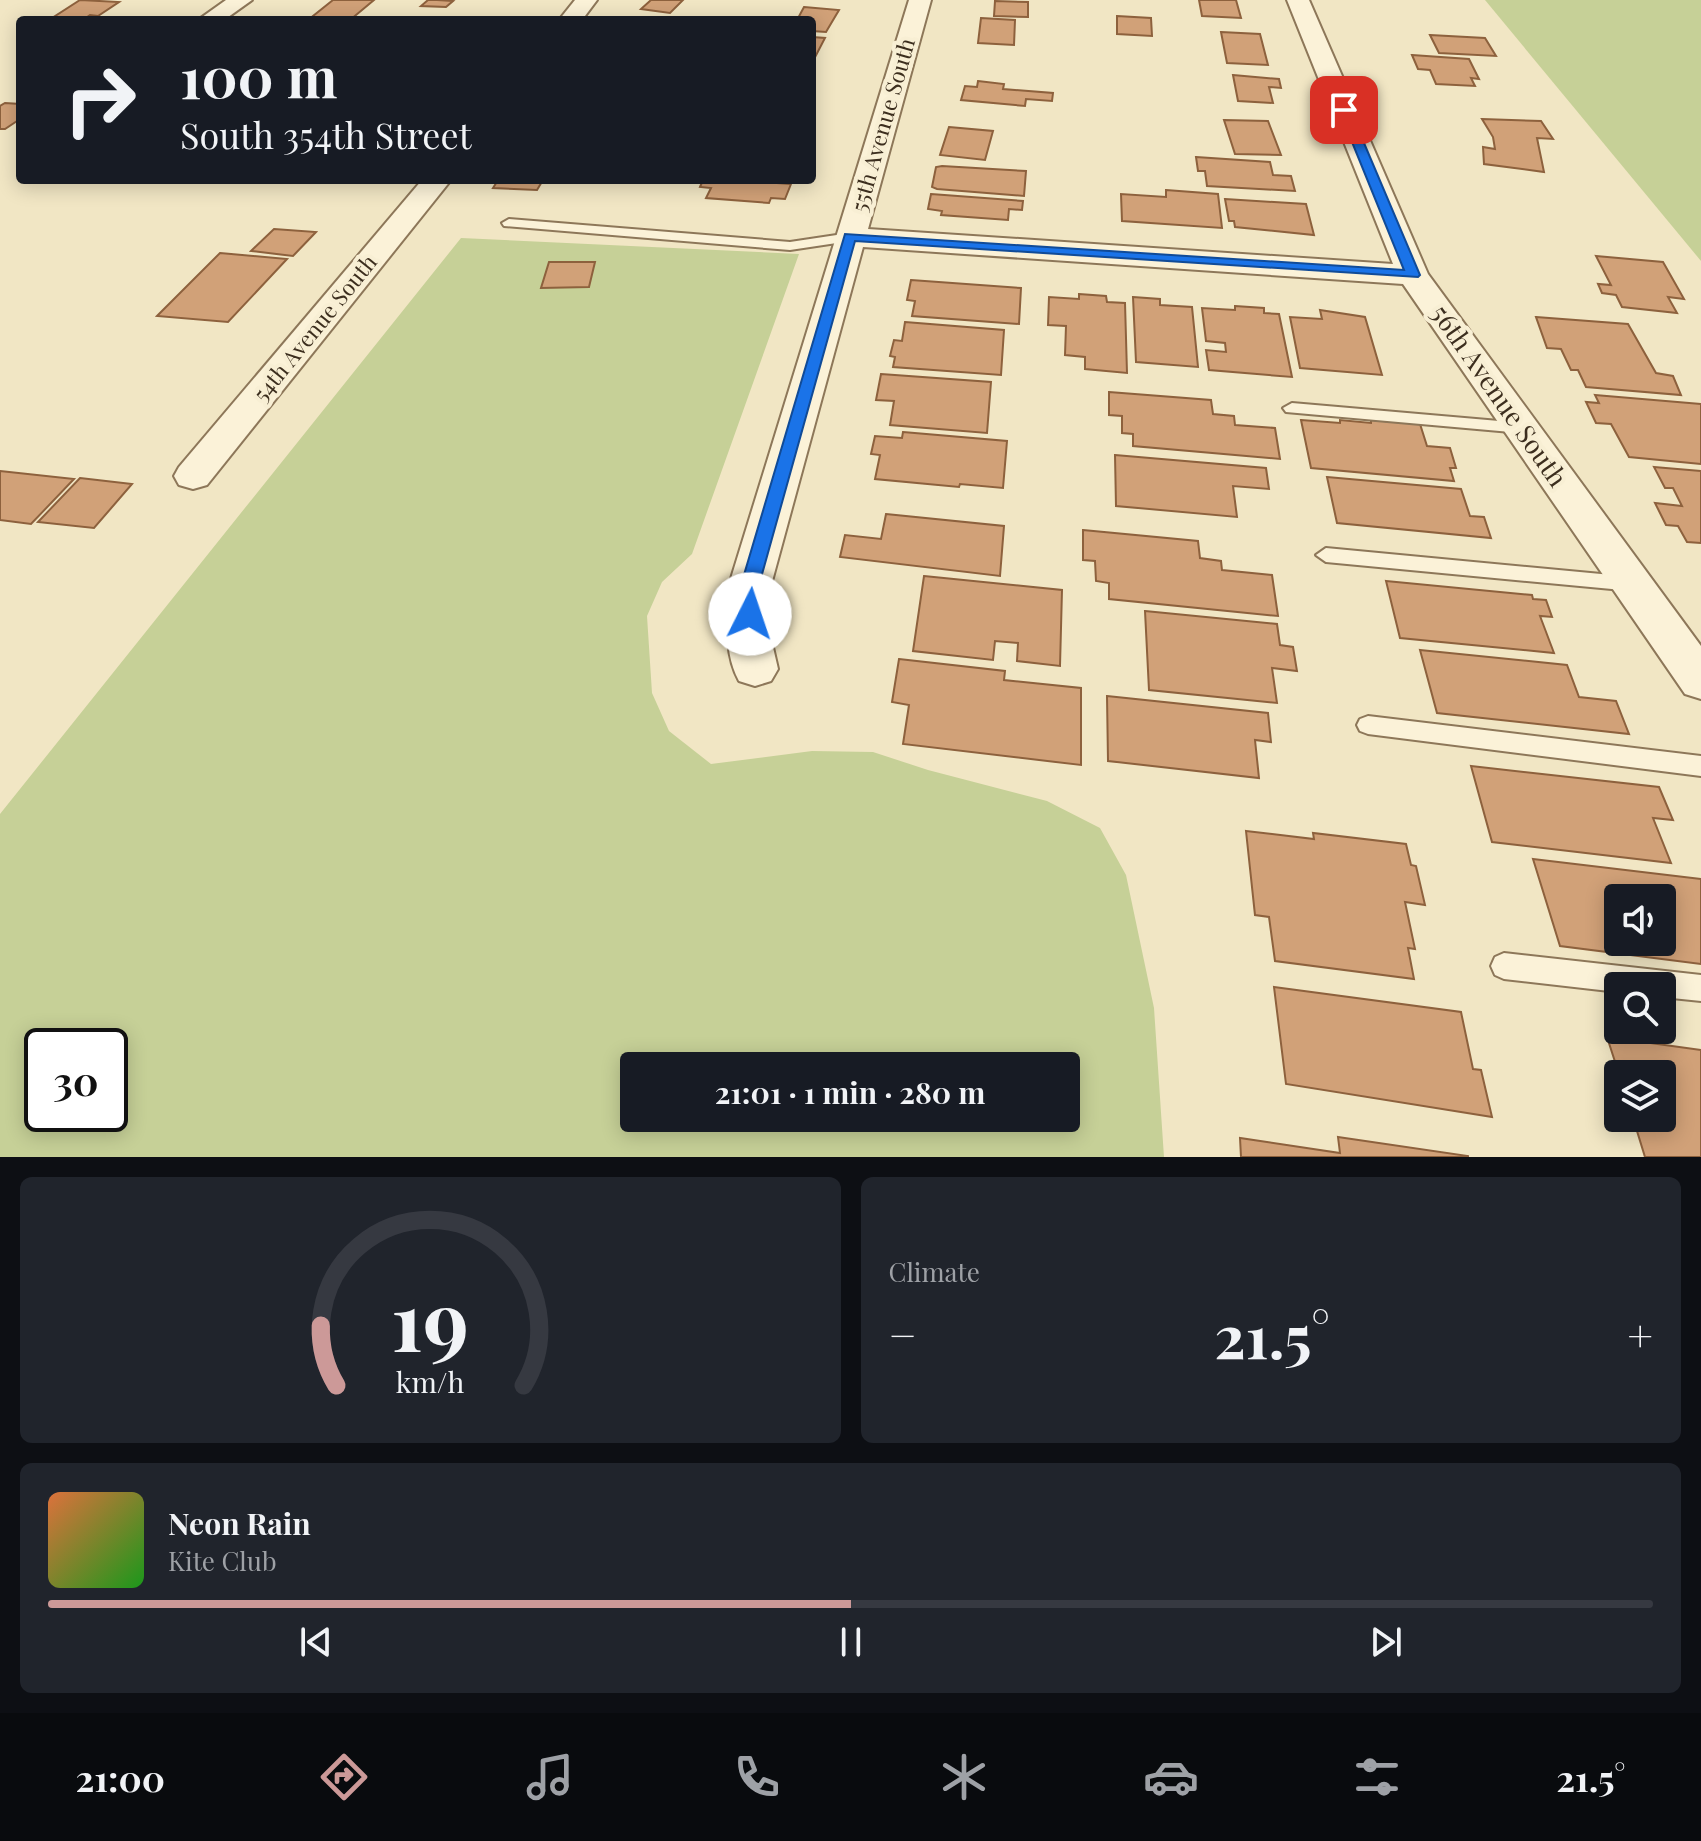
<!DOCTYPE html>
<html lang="en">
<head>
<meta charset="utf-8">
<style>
  :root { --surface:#171b24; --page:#20242c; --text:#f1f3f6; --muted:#9ea1a6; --line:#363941; --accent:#cc9998 }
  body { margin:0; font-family:"Playfair Display",serif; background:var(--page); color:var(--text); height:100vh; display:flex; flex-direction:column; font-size:30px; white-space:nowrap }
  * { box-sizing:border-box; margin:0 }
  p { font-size:26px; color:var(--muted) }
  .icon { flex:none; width:44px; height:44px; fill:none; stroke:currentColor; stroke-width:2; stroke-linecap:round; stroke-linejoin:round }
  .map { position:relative; height:1157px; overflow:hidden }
  .panel { display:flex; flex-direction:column; gap:20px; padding:20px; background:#0d0f14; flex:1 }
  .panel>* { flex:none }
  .banner { position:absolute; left:16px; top:16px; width:800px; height:168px; border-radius:8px; box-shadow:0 4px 20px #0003; background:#171b24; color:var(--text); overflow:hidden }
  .controls { position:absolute; left:1604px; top:884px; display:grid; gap:16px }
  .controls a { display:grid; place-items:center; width:72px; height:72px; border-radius:8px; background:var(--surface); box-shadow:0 4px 20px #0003; font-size:40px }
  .speed { position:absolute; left:24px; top:1028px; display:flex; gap:16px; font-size:40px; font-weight:700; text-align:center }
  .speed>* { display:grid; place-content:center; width:104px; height:104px; border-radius:50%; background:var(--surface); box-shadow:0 4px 20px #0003; line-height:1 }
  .speed .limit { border:4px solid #111; border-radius:12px; background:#fff; color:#111 }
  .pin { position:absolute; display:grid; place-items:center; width:68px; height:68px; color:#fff; margin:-34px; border-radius:16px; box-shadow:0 4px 12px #0006 }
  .me { position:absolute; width:88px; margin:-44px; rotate:4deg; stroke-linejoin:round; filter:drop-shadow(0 0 6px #0008) }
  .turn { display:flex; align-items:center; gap:28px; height:168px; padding:0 32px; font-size:36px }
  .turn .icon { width:104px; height:104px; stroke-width:2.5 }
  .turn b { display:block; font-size:56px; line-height:68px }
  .big { font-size:60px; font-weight:700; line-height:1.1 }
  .panel .tile { flex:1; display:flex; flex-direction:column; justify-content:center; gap:12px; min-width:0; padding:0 28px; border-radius:12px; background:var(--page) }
  .panel .dial { align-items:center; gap:0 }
  .dial svg { height:208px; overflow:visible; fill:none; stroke:var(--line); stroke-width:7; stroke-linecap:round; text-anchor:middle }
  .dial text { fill:var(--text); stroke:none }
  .song { display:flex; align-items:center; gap:24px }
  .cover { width:96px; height:96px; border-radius:12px; background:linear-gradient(135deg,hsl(20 70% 55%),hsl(120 70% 35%)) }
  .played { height:8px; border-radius:4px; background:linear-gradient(90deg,var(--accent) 50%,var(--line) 50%) }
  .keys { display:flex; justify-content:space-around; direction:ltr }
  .heat { display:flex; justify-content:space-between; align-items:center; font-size:44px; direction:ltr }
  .panel .tiles { flex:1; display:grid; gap:20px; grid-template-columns:1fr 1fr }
  .tile:last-child { grid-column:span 2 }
  .trip { position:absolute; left:620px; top:1052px; width:460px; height:80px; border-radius:8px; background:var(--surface); box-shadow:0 4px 20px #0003; font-weight:700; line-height:80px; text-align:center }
  .tab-bar { display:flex; height:128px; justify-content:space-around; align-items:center; background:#090b0e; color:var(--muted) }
  .tab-bar .icon { width:56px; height:56px }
  .tab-bar .selected { color:var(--accent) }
  .tab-bar b { font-size:36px; color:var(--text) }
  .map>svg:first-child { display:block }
  .green { fill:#c6d097; fill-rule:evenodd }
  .building { fill:#d1a178; stroke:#8d613d; stroke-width:2; fill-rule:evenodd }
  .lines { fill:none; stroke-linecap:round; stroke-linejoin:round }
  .lane-casing { stroke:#8d7759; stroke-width:4 }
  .street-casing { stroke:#8d7759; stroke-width:4 }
  .lane { fill:#fbf2d8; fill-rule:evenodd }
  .street { fill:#fbf2d8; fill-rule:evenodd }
  .route { fill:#1a73e8; stroke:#114b97; stroke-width:2 }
  .labels { text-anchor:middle; stroke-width:8; stroke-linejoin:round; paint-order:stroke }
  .far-street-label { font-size:22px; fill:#3c2e1e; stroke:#f8efd4 }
  .street-label { font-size:26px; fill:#3c2e1e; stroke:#f8efd4 }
</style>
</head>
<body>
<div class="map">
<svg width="1701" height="1157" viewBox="0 0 1701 1157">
  <rect width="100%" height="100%" fill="#f1e6c4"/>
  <g class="green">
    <polygon points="1485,0 1701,0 1701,261"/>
    <path d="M 461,238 L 799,254 L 692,554 L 662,582 L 647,616 L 652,693 L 669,731 L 711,764 L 812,751 L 873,752 L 928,770 L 1047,801 L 1100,828 L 1126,875 L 1154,1008 L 1164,1157 L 0,1157 L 0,814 ZM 42,1046 L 110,1046 L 110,1114 L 42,1114 ZM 634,1066 L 1066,1066 L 1066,1118 L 634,1118 Z"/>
  </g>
  <g class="building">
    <polygon points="80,0 119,2 98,16 90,15 83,20 49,20"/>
    <polygon points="333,0 374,0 350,20 308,20"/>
    <polygon points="428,0 437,0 453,1 446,7 421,6"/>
    <polygon points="651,0 683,0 670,13 641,9"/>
    <polygon points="1199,0 1236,0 1241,18 1202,16"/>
    <polygon points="995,1 1028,2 1028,17 994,16"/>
    <polygon points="804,7 839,10 826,32 812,31 812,20 797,20"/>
    <polygon points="1117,16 1151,18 1152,36 1117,34"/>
    <polygon points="981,18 1015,20 1014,45 978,43"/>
    <polygon points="1221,32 1260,34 1268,65 1227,63"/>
    <polygon points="1430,35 1485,38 1496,56 1439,53"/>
    <polygon points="812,37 825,38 812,63"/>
    <polygon points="1412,55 1469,59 1479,79 1471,78 1475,86 1436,84 1430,70 1418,69"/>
    <polygon points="1233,75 1279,79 1281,88 1269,87 1273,103 1238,101"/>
    <polygon points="978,81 1004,84 1003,89 1053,93 1052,101 1026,99 1025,106 961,100 965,86 977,87"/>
    <polygon points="5,103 20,104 20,119 5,129 0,129 0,106"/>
    <polygon points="1482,119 1541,121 1553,139 1537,138 1544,172 1484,164 1483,147 1495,149 1493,137"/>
    <polygon points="1224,120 1268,121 1281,155 1235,154"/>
    <polygon points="949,127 993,131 985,160 940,155"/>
    <polygon points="1196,157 1270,162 1273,175 1291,176 1295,191 1207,186 1205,171 1198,171"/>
    <polygon points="942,166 1026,171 1024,196 937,189 932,187 936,167"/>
    <polygon points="498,180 543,180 537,190 493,188"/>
    <polygon points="703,180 732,180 791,184 785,199 771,198 769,203 706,198 711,188 700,187"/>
    <polygon points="1166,190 1218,194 1222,228 1122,221 1121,194 1166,197"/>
    <polygon points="931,194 1023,201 1022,210 1009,209 1008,220 941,215 942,211 928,209"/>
    <polygon points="1225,199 1306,204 1314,235 1235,227 1234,221 1229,221"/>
    <polygon points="274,229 316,232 293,256 251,251"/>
    <polygon points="220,253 287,259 228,322 157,316"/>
    <polygon points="1596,256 1663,262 1684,299 1668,297 1677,313 1622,307 1616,295 1602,293 1598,284 1611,285"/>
    <polygon points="549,262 595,262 589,287 541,288"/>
    <polygon points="911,280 1021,288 1019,324 912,316 915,301 907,300"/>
    <polygon points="1079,294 1106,296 1107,302 1125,303 1127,373 1085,369 1085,357 1065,355 1066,326 1048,325 1049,297 1079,299"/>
    <polygon points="1133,297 1160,299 1160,305 1192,307 1198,367 1136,362"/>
    <polygon points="1235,306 1264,308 1264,313 1279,314 1292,377 1209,370 1206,350 1226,352 1225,343 1206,341 1202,308 1235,310"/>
    <polygon points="1320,310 1365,317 1382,375 1300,368 1290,317 1322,319"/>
    <polygon points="1536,317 1628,324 1656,373 1673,376 1681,395 1586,387 1578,370 1571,370 1561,349 1547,348"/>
    <polygon points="905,322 1004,330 1001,375 893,367 895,357 890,356 894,340 902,341"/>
    <polygon points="881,374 991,382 987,433 890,425 894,401 876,400"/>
    <polygon points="1109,392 1211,400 1213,414 1234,416 1235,425 1275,428 1280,459 1133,446 1133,434 1122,433 1122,416 1109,415"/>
    <polygon points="1595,395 1701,404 1701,464 1629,457 1611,424 1596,423 1586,402 1599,403"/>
    <polygon points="1301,420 1340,423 1340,420 1371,423 1371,420 1420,424 1427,446 1450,448 1456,468 1450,468 1454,481 1311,468"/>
    <polygon points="903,432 1007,441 1003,488 960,484 959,487 875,479 880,455 871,454 875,436 902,438"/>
    <polygon points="1115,455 1266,468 1269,489 1233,486 1237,517 1116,506"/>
    <polygon points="1654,467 1701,471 1701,543 1687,542 1678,526 1666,525 1655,503 1682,506 1673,488 1665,488"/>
    <polygon points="0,471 74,479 31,524 0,520"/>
    <polygon points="1327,477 1461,489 1470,516 1484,517 1491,538 1337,523"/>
    <polygon points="80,478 132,484 94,528 38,522"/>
    <polygon points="886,514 1004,526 1000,576 840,557 845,535 881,539"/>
    <polygon points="1083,530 1198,541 1200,558 1221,561 1222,570 1272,575 1278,616 1109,599 1109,583 1096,581 1095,561 1083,560"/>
    <polygon points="924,576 1062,590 1060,666 1017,661 1018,643 995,641 993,660 913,651"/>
    <polygon points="1386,581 1532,595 1533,599 1546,600 1552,617 1540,616 1554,653 1400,638"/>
    <polygon points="1145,611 1277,624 1280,645 1293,647 1297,671 1272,668 1277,703 1149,690"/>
    <polygon points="1420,650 1567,665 1579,697 1616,701 1629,734 1437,713"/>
    <polygon points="899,659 1005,671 1004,680 1081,688 1081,765 903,744 909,705 892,702"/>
    <polygon points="1107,696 1268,713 1271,742 1255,740 1259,778 1108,761"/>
    <polygon points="1471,766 1659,787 1673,820 1653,818 1671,863 1492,842"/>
    <polygon points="1246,831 1314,839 1313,833 1406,844 1411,865 1416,866 1425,905 1405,902 1415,949 1408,948 1414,979 1275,961 1269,917 1255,915"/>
    <path d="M 1533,859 L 1701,879 L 1701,964 L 1560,946 ZM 1618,898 L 1662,898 L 1662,942 L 1618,942 Z"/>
    <polygon points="1274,987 1461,1012 1473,1069 1481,1070 1492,1117 1286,1084"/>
    <polygon points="1607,1037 1701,1050 1701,1157 1645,1157 1633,1118 1662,1118 1662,1074 1619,1074"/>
    <polygon points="1338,1137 1468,1156 1468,1157 1241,1157 1240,1138 1340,1153"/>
  </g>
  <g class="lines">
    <g class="lane-casing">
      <g id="lane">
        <polygon points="509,219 790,242 850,233 857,237 850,241 790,250 504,226 502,223"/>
        <polygon points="1292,403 1522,423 1531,428 1522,433 1286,412 1283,408"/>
        <polygon points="1326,548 1633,577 1640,579 1643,584 1640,589 1633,591 1326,562 1316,555"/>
        <polygon points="1368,716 1701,756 1701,776 1368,734 1360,731 1357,725 1360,719"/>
        <polygon points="1504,953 1701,975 1701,1001 1662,997 1662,986 1618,986 1618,992 1504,979 1495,975 1491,966 1495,957"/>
      </g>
    </g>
    <g class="street-casing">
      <g id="street">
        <polygon points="226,0 252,0 224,20 198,20"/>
        <polygon points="575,0 597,0 582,20 559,20"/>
        <path d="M 909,0 L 931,0 L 868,229 L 1393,264 L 1287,0 L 1309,0 L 1428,274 L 1701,646 L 1701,699 L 1685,694 L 1403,284 L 863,247 L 771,585 L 772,643 L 778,669 L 771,681 L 755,686 L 739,681 C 723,652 728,617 729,585 Z"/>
        <polygon points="422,180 451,180 207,485 193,489 179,485 174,476 179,467"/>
      </g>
    </g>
    <use href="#lane" class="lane"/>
    <use href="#street" class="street"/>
  </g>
  <polygon class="route" points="1344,106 1350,110 1420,275 1418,277 855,241 759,585 757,619 743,619 741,614 741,585 845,234 1404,270 1339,110"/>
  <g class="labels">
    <g class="far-street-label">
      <text transform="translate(883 125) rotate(-74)" y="8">55th Avenue South</text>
      <text transform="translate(315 328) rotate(-51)" y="8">54th Avenue South</text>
    </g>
    <g class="street-label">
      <text transform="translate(1499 396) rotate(55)" y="9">56th Avenue South</text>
    </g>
  </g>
</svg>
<div class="controls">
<a><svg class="icon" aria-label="sound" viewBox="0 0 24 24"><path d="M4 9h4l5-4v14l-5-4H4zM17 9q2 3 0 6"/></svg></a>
<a><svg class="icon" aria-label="search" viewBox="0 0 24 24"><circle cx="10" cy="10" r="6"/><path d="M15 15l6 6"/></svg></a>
<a><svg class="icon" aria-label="layers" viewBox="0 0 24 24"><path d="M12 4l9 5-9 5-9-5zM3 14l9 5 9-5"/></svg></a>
</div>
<div class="speed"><div class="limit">30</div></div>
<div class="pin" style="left:1344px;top:110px;background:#d93025"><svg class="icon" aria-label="arrive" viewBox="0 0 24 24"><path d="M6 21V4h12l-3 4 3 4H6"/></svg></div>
<svg class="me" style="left:750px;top:614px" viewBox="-20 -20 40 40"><circle r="19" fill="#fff"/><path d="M0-13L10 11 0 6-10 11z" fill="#1a73e8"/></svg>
<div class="trip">21:01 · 1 min · 280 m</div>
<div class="banner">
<div class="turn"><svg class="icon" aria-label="right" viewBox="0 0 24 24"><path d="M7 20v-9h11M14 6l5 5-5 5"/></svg><div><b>100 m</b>South 354th Street</div></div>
</div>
</div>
<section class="panel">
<div class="tiles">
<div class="tile dial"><svg viewBox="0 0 100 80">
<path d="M14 69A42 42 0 1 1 86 69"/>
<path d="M14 69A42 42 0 0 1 8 46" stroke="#cc9998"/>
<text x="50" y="56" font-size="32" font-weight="700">19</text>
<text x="50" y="72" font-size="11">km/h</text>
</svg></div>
<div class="tile"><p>Climate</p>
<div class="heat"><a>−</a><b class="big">21.5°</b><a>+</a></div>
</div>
<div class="tile">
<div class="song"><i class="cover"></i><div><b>Neon Rain</b><p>Kite Club</p></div></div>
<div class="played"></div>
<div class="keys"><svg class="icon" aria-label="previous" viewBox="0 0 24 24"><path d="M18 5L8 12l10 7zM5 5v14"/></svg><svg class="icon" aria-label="pause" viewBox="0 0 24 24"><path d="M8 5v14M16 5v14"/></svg><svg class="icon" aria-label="next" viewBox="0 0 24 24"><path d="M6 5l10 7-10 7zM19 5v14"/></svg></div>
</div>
</div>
</section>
<nav class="tab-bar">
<b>21:00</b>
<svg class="icon selected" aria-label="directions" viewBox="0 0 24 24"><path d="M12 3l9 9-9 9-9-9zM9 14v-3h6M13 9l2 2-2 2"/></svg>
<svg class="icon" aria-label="music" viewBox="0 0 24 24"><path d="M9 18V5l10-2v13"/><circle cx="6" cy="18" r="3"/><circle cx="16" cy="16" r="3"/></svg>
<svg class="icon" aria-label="phone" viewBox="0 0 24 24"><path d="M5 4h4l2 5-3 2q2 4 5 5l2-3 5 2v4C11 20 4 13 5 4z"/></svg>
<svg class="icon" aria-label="climate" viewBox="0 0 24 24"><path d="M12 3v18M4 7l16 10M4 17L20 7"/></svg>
<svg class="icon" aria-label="car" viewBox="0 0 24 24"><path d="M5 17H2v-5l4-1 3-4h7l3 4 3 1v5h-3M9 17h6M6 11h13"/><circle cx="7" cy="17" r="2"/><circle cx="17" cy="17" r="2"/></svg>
<svg class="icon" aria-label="filters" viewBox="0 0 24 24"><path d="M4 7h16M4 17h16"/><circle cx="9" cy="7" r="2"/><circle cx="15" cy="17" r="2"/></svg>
<b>21.5°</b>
</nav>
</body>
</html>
